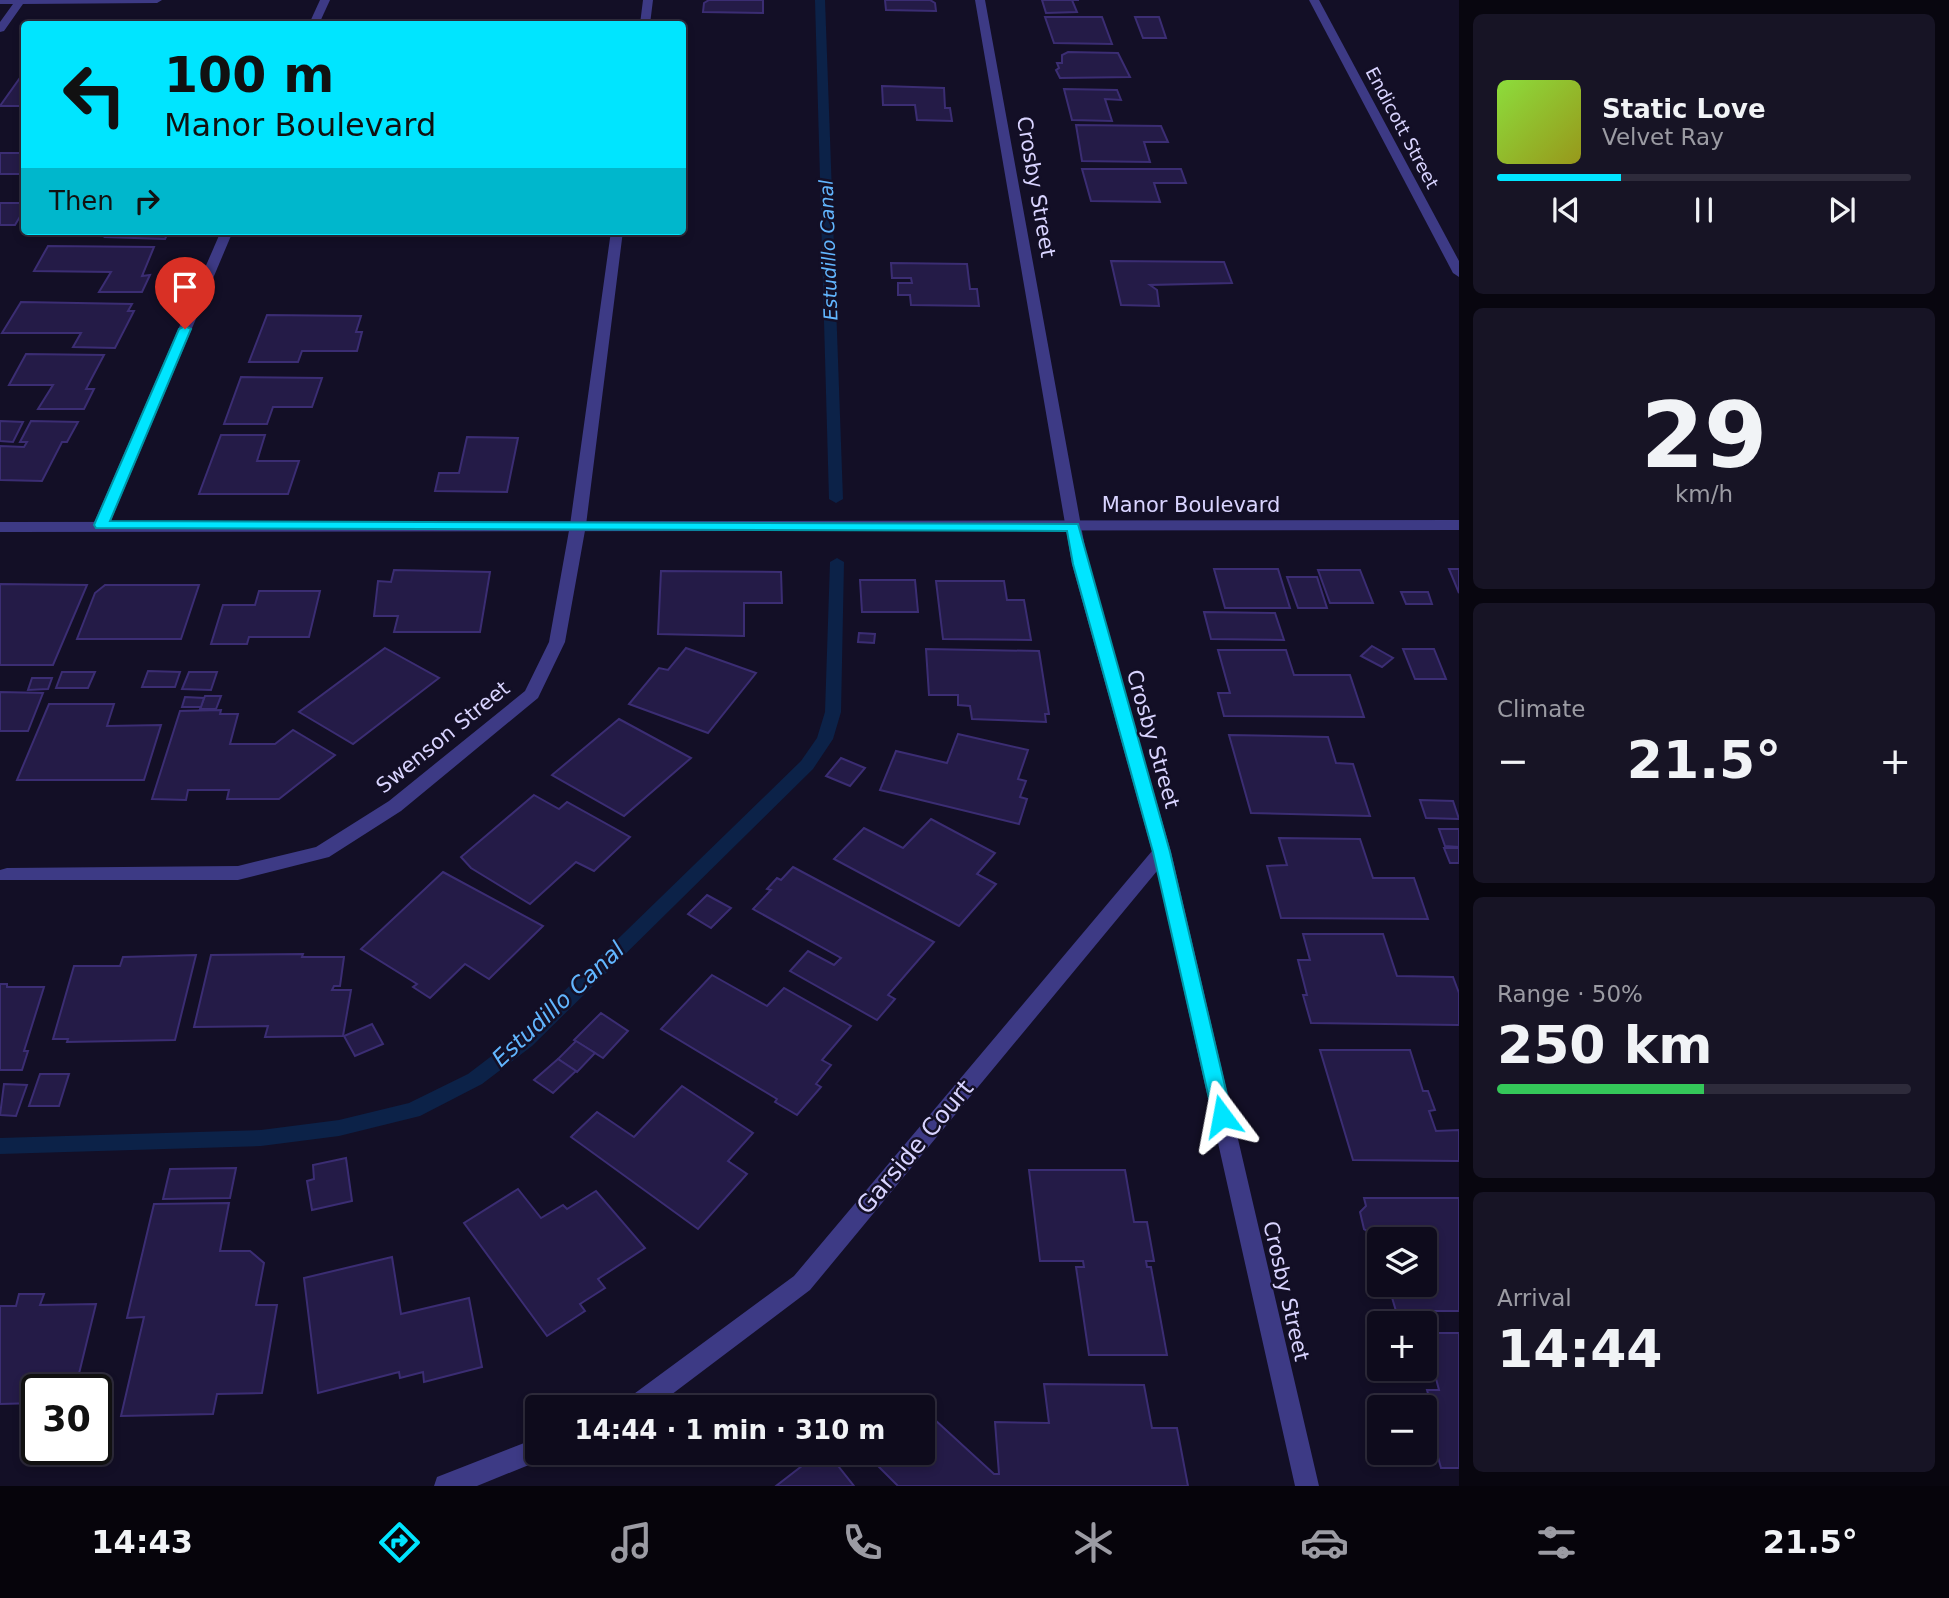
<!DOCTYPE html>
<html lang="en">
<head>
<meta charset="utf-8">
<style>
  :root { --surface:#0e0b1c; --page:#171425; --text:#f1f3f6; --muted:#9b9ba3; --line:#2e2b3b; --accent:#00e5ff }
  body { margin:0; font-family:"DejaVu Sans",sans-serif; background:var(--page); color:var(--text); height:100vh; display:flex; flex-direction:column; font-size:26px; white-space:nowrap }
  * { box-sizing:border-box; margin:0 }
  p { font-size:23px; color:var(--muted) }
  .icon { flex:none; width:38px; height:38px; fill:none; stroke:currentColor; stroke-width:2; stroke-linecap:round; stroke-linejoin:round }
  .map { position:relative; flex:1; overflow:hidden }
  .sheet { display:flex; flex-direction:column; gap:14px; padding:14px; background:#08060f; width:490px }
  .sheet>* { flex:none }
  .hud { position:absolute; left:21px; top:21px; width:665px; height:214px; border-radius:7px; box-shadow:0 4px 10px #0003,0 0 0 2px var(--line); background:#00e5ff; color:#111; overflow:hidden }
  .fabs { position:absolute; left:1367px; top:1227px; display:grid; gap:14px }
  .fabs a { display:grid; place-items:center; width:70px; height:70px; border-radius:7px; background:var(--surface); box-shadow:0 4px 10px #0003,0 0 0 2px var(--line); font-size:35px }
  .speed { position:absolute; left:21px; top:1374px; display:flex; gap:14px; font-size:35px; font-weight:700; text-align:center }
  .speed>* { display:grid; place-content:center; width:91px; height:91px; border-radius:50%; background:var(--surface); box-shadow:0 4px 10px #0003,0 0 0 2px var(--line); line-height:1 }
  .speed .limit { border:4px solid #111; border-radius:10px; background:#fff; color:#111 }
  .pin { position:absolute; display:grid; place-items:center; width:60px; height:60px; color:#fff; margin:-72px -30px; border-radius:50% 50% 50% 0; rotate:-45deg; box-shadow:0 0 7px #0007 }
  .pin .icon { rotate:45deg }
  .me { position:absolute; width:77px; margin:-38px; rotate:347deg; stroke-linejoin:round; filter:drop-shadow(0 0 5px #0008) }
  .turn { display:flex; align-items:center; gap:24px; height:147px; padding:0 28px; font-size:32px }
  .turn .icon { width:91px; height:91px; stroke-width:2.5 }
  .turn b { display:block; font-size:49px; line-height:60px }
  .then { display:flex; align-items:center; height:66px; padding:0 28px; background:#0003; gap:14px; font-size:26px }
  .big { font-size:52px; font-weight:600; line-height:1.1 }
  .sheet .tile { flex:1; display:flex; flex-direction:column; justify-content:center; gap:10px; min-width:0; padding:0 24px; border-radius:10px; background:var(--page) }
  .sheet .dial { align-items:center; gap:0 }
  .dial b { font-size:91px; line-height:1 }
  .song { display:flex; align-items:center; gap:21px }
  .cover { width:84px; height:84px; border-radius:10px; background:linear-gradient(135deg,hsl(90 70% 55%),hsl(60 70% 35%)) }
  .played { height:7px; border-radius:4px; background:linear-gradient(90deg,var(--accent) 30%,var(--line) 30%) }
  .keys { display:flex; justify-content:space-around; direction:ltr }
  .heat { display:flex; justify-content:space-between; align-items:center; font-size:38px; direction:ltr }
  .charge { height:10px; border-radius:5px; background:linear-gradient(90deg,#34c759 50%,var(--line) 0) }
  .trip { position:absolute; left:525px; top:1395px; width:410px; height:70px; border-radius:7px; background:var(--surface); box-shadow:0 4px 10px #0003,0 0 0 2px var(--line); font-weight:600; line-height:70px; text-align:center }
  .dock { display:flex; height:112px; justify-content:space-around; align-items:center; background:#06040b; color:var(--muted) }
  .dock .icon { width:49px; height:49px }
  .dock .on { color:var(--accent) }
  .dock b { font-size:32px; color:var(--text) }
  main { display:flex; flex:1; min-height:0 }
  .map>svg:first-child { display:block }
  .lines { fill:none; stroke-linecap:round; stroke-linejoin:round }
  .stream { fill:#0c2248; fill-rule:evenodd }
  .building { fill:#241b47; stroke:#3b2d73; stroke-width:2 }
  .minor { fill:#3d3a85; fill-rule:evenodd }
  .tertiary { fill:#3d3a85; fill-rule:evenodd }
  .route { fill:#00e5ff; stroke:#0095a6; stroke-width:2 }
  .labels { text-anchor:middle; stroke-width:5; stroke-linejoin:round; paint-order:stroke }
  .far-street-label { font-size:18px; fill:#d9d4ff; stroke:#130f26 }
  .far-water-label { font-size:19px; font-style:italic; fill:#62b6ff; stroke:#130f26 }
  .street-label { font-size:21px; fill:#d9d4ff; stroke:#130f26 }
  .water-label { font-size:23px; font-style:italic; fill:#62b6ff; stroke:#130f26 }
  .near-street-label { font-size:24px; fill:#d9d4ff; stroke:#130f26 }
</style>
</head>
<body>
<main>
<div class="map">
<svg width="1459" height="1486" viewBox="0 0 1459 1486">
  <rect width="100%" height="100%" fill="#130f26"/>
  <g class="lines">
    <g class="stream">
      <polygon points="815,0 825,0 843,499 836,503 829,499"/>
      <polygon points="837,558 844,562 841,712 833,739 813,769 532,1046 482,1084 420,1116 339,1136 261,1146 0,1154 0,1138 261,1130 339,1120 409,1103 468,1074 518,1036 801,761 817,738 825,712 830,562"/>
    </g>
  </g>
  <g class="building">
    <polygon points="709,0 763,0 763,13 703,12 704,3"/>
    <polygon points="885,0 930,0 935,3 936,11 886,10"/>
    <polygon points="1042,0 1079,0 1072,0 1077,12 1046,13"/>
    <polygon points="1045,17 1102,17 1112,44 1054,43"/>
    <polygon points="1135,17 1159,17 1166,38 1143,38"/>
    <polygon points="1068,52 1118,53 1130,77 1060,78 1056,70 1059,68 1057,63 1062,63 1062,55"/>
    <polygon points="22,75 24,75 24,106 0,106"/>
    <polygon points="882,86 944,88 945,108 950,108 952,121 917,120 915,105 883,105"/>
    <polygon points="1064,89 1117,90 1121,100 1105,99 1112,121 1072,120"/>
    <polygon points="1076,125 1161,126 1168,142 1144,142 1150,162 1082,161"/>
    <rect x="0" y="153" width="24" height="21"/>
    <polygon points="1082,169 1181,169 1186,183 1154,183 1160,202 1091,201"/>
    <polygon points="0,203 24,203 24,210 15,225 0,225"/>
    <polygon points="91,231 169,231 165,239 105,237 108,232"/>
    <polygon points="48,246 154,247 142,276 150,275 142,292 99,292 111,272 34,271"/>
    <polygon points="1111,261 1224,262 1232,283 1150,285 1157,290 1159,306 1121,305"/>
    <polygon points="891,263 967,264 970,289 977,289 979,306 911,305 910,295 898,295 898,283 912,283 911,278 892,278"/>
    <polygon points="21,302 132,304 128,311 134,311 115,348 73,347 81,333 2,333"/>
    <polygon points="267,315 361,316 356,332 362,332 357,351 302,351 298,362 249,362"/>
    <polygon points="26,354 104,355 86,389 94,389 84,409 38,409 53,385 9,385"/>
    <polygon points="241,377 322,378 312,407 273,407 267,424 224,424"/>
    <polygon points="0,421 23,422 13,442 0,441"/>
    <polygon points="31,421 78,422 67,442 62,442 42,481 0,480 0,446 24,447 27,442 20,442"/>
    <polygon points="221,435 265,435 257,461 299,461 288,494 199,494"/>
    <polygon points="467,437 518,438 507,492 435,491 439,473 459,473"/>
    <polygon points="1214,569 1278,569 1290,608 1225,608"/>
    <polygon points="1449,569 1459,569 1459,593"/>
    <polygon points="394,570 490,572 480,632 394,632 398,616 374,616 378,581 391,582"/>
    <polygon points="1318,570 1360,570 1373,603 1330,603"/>
    <polygon points="661,571 781,572 782,603 744,603 744,636 658,634"/>
    <polygon points="1287,577 1317,577 1327,608 1298,608"/>
    <polygon points="860,580 915,580 918,612 862,612"/>
    <polygon points="936,581 1004,581 1007,600 1024,600 1031,640 943,639"/>
    <polygon points="0,584 87,585 53,665 0,665"/>
    <polygon points="105,585 199,585 181,639 77,639 95,593"/>
    <polygon points="259,591 320,591 309,637 249,637 247,644 211,644 223,605 255,605"/>
    <polygon points="1401,592 1428,592 1432,604 1406,604"/>
    <polygon points="1204,612 1275,613 1284,640 1211,639"/>
    <polygon points="859,633 875,634 874,643 858,642"/>
    <polygon points="1372,646 1393,658 1382,667 1361,656"/>
    <polygon points="385,648 439,678 353,744 299,712"/>
    <polygon points="686,648 756,673 708,733 629,704 659,668 668,670"/>
    <polygon points="926,649 1039,651 1049,714 1045,714 1046,722 972,719 970,706 958,705 958,695 929,695"/>
    <polygon points="1403,649 1434,649 1446,679 1415,679"/>
    <polygon points="1218,650 1286,650 1294,675 1350,675 1364,717 1224,716 1218,693 1230,693"/>
    <polygon points="148,671 180,672 175,687 142,687"/>
    <polygon points="62,672 95,672 88,688 56,688"/>
    <polygon points="189,672 217,672 211,690 182,689"/>
    <polygon points="32,678 52,678 48,689 28,690"/>
    <polygon points="0,692 43,693 28,731 0,731"/>
    <polygon points="205,696 221,696 216,709 200,709"/>
    <polygon points="185,697 204,698 201,707 182,707"/>
    <polygon points="49,704 114,704 107,726 161,725 144,780 17,780"/>
    <polygon points="221,710 220,714 238,714 230,744 275,744 293,730 335,755 279,799 227,799 229,790 188,790 186,800 152,799 180,711"/>
    <polygon points="619,719 691,758 624,816 552,775"/>
    <polygon points="958,734 1028,750 1018,779 1026,781 1020,797 1027,799 1019,824 880,790 896,751 947,763"/>
    <polygon points="1229,735 1328,737 1336,763 1353,764 1370,816 1251,813"/>
    <polygon points="841,758 865,768 850,786 826,776"/>
    <polygon points="534,795 559,809 567,802 630,837 594,871 576,862 530,904 471,868 461,857"/>
    <polygon points="1420,800 1453,801 1459,819 1426,818"/>
    <polygon points="931,819 995,853 977,874 996,884 959,926 834,859 864,828 903,848"/>
    <polygon points="1439,829 1459,829 1459,847 1445,846"/>
    <polygon points="1279,838 1360,839 1373,878 1414,878 1428,919 1281,918 1267,866 1287,865"/>
    <polygon points="1444,848 1459,848 1459,863 1450,863"/>
    <polygon points="793,867 934,942 888,995 895,999 877,1020 790,971 808,951 834,965 841,958 753,909 771,890 767,889 777,878 781,880"/>
    <polygon points="443,872 543,926 489,979 465,964 430,998 413,987 417,984 361,949"/>
    <polygon points="707,895 731,908 711,928 688,914"/>
    <polygon points="1303,934 1383,934 1397,976 1453,977 1459,993 1459,1025 1311,1023 1303,995 1307,995 1298,960 1310,960"/>
    <polygon points="303,954 302,957 344,957 340,986 334,986 332,990 351,990 343,1036 265,1037 268,1026 194,1027 211,955"/>
    <polygon points="196,955 175,1040 67,1042 68,1039 53,1039 74,966 120,966 123,957"/>
    <polygon points="712,975 767,1006 784,988 851,1026 822,1060 831,1065 816,1084 821,1087 797,1115 775,1102 777,1099 661,1029"/>
    <polygon points="0,984 7,984 7,987 44,987 24,1051 28,1051 22,1070 0,1070"/>
    <polygon points="601,1013 628,1031 603,1058 574,1040"/>
    <polygon points="372,1024 383,1044 355,1056 344,1036"/>
    <polygon points="576,1041 595,1053 577,1072 558,1059"/>
    <polygon points="1320,1050 1410,1050 1423,1091 1428,1091 1435,1110 1429,1111 1436,1131 1459,1130 1459,1161 1353,1160"/>
    <polygon points="558,1059 576,1071 553,1093 534,1080"/>
    <polygon points="40,1074 69,1074 59,1106 29,1106"/>
    <polygon points="4,1084 27,1085 16,1116 0,1115"/>
    <polygon points="682,1086 753,1133 728,1161 747,1174 698,1229 571,1137 597,1112 634,1137"/>
    <polygon points="346,1158 352,1201 312,1210 307,1181 314,1179 313,1165"/>
    <polygon points="236,1168 230,1198 163,1199 170,1169"/>
    <polygon points="1029,1170 1125,1170 1134,1222 1147,1222 1154,1261 1146,1261 1147,1267 1151,1267 1167,1355 1089,1355 1076,1267 1084,1267 1083,1261 1040,1261"/>
    <polygon points="518,1189 541,1218 563,1205 567,1209 596,1191 645,1248 598,1279 605,1288 580,1304 585,1311 547,1336 464,1223"/>
    <polygon points="1364,1198 1459,1198 1459,1311 1396,1311 1388,1284 1424,1284 1424,1239 1379,1239 1379,1253 1375,1236 1364,1229 1360,1212 1366,1206"/>
    <polygon points="229,1203 220,1251 250,1251 264,1263 256,1305 277,1305 262,1393 217,1394 213,1414 121,1416 144,1317 127,1318 154,1204"/>
    <polygon points="392,1257 401,1314 469,1298 482,1367 424,1382 423,1372 400,1378 399,1372 318,1393 304,1278"/>
    <polygon points="19,1294 44,1294 40,1305 96,1304 75,1390 37,1390 37,1403 0,1404 0,1306 16,1306"/>
    <polygon points="1424,1333 1459,1333 1459,1468 1441,1468 1428,1421 1436,1421 1427,1390 1439,1390"/>
    <polygon points="1044,1384 1144,1385 1152,1428 1177,1428 1188,1486 898,1486 864,1452 922,1452 922,1408 994,1474 999,1474 995,1422 1049,1423"/>
    <polygon points="820,1452 827,1452 854,1486 776,1486"/>
  </g>
  <g class="lines">
    <g class="minor">
      <polygon points="0,0 162,0 157,3 23,4 4,31 0,32 0,22 13,4 0,4"/>
      <polygon points="320,0 330,0 319,24 309,24"/>
      <polygon points="643,0 653,0 650,24 640,24"/>
      <polygon points="975,0 985,0 1088,564 1171,852 1319,1486 1295,1486 1157,871 810,1290 655,1407 624,1407 627,1399 794,1276 1152,851 1072,564"/>
      <polygon points="1309,0 1319,0 1459,261 1459,277 1453,273"/>
      <polygon points="221,231 233,231 109,525 106,528 96,528 93,525"/>
      <polygon points="611,231 623,231 586,525 565,642 538,698 401,811 329,857 238,880 0,880 0,870 7,868 238,866 316,847 389,801 525,691 549,642 570,525"/>
      <polygon points="537,1438 537,1452 548,1452 546,1458 477,1486 434,1486 437,1477"/>
    </g>
    <polygon class="tertiary" points="1459,520 1459,530 0,532 0,522"/>
  </g>
  <polygon class="route" points="185,326 191,329 110,521 1078,524 1170,852 1232,1116 1229,1122 1216,1122 1213,1116 1153,852 1073,564 1067,531 96,528 94,525 179,329"/>
  <g class="labels">
    <g class="far-street-label">
      <text transform="translate(1402 128) rotate(62)" y="6">Endicott Street</text>
    </g>
    <g class="far-water-label">
      <text transform="translate(828 250) rotate(-92)" y="7">Estudillo Canal</text>
    </g>
    <g class="street-label">
      <text transform="translate(1036 187) rotate(80)" y="7">Crosby Street</text>
      <text x="1191" y="512">Manor Boulevard</text>
      <text transform="translate(443 737) rotate(-39)" y="7">Swenson Street</text>
      <text transform="translate(1153 739) rotate(74)" y="7">Crosby Street</text>
      <text transform="translate(1286 1291) rotate(77)" y="7">Crosby Street</text>
    </g>
    <g class="water-label">
      <text transform="translate(558 1004) rotate(-43)" y="8">Estudillo Canal</text>
    </g>
    <g class="near-street-label">
      <text transform="translate(915 1147) rotate(-50)" y="8">Garside Court</text>
    </g>
  </g>
</svg>
<div class="fabs">
<a><svg class="icon" aria-label="layers" viewBox="0 0 24 24"><path d="M12 4l9 5-9 5-9-5zM3 14l9 5 9-5"/></svg></a>
<a>+</a>
<a>−</a>
</div>
<div class="speed"><div class="limit">30</div></div>
<div class="pin" style="left:185px;top:329px;background:#d93025"><svg class="icon" aria-label="arrive" viewBox="0 0 24 24"><path d="M6 21V4h12l-3 4 3 4H6"/></svg></div>
<svg class="me" style="left:1222px;top:1116px" viewBox="-20 -20 40 40"><path d="M0-17L14 15 0 8-14 15z" fill="#00e5ff" stroke="#fff" stroke-width="4"/></svg>
<div class="trip">14:44 · 1 min · 310 m</div>
<div class="hud">
<div class="turn"><svg class="icon" aria-label="left" viewBox="0 0 24 24"><path d="M17 20v-9H6M10 6l-5 5 5 5"/></svg><div><b>100 m</b>Manor Boulevard</div></div>
<div class="then">Then<svg class="icon" aria-label="right" viewBox="0 0 24 24"><path d="M7 20v-9h11M14 6l5 5-5 5"/></svg></div>
</div>
</div>
<section class="sheet">
<div class="tile">
<div class="song"><i class="cover"></i><div><b>Static Love</b><p>Velvet Ray</p></div></div>
<div class="played"></div>
<div class="keys"><svg class="icon" aria-label="previous" viewBox="0 0 24 24"><path d="M18 5L8 12l10 7zM5 5v14"/></svg><svg class="icon" aria-label="pause" viewBox="0 0 24 24"><path d="M8 5v14M16 5v14"/></svg><svg class="icon" aria-label="next" viewBox="0 0 24 24"><path d="M6 5l10 7-10 7zM19 5v14"/></svg></div>
</div>
<div class="tile dial"><b>29</b><p>km/h</p></div>
<div class="tile"><p>Climate</p>
<div class="heat"><a>−</a><b class="big">21.5°</b><a>+</a></div>
</div>
<div class="tile"><p>Range · 50%</p><b class="big">250 km</b><div class="charge"></div></div>
<div class="tile"><p>Arrival</p><b class="big">14:44</b></div>
</section>
</main>
<nav class="dock">
<b>14:43</b>
<svg class="icon on" aria-label="directions" viewBox="0 0 24 24"><path d="M12 3l9 9-9 9-9-9zM9 14v-3h6M13 9l2 2-2 2"/></svg>
<svg class="icon" aria-label="music" viewBox="0 0 24 24"><path d="M9 18V5l10-2v13"/><circle cx="6" cy="18" r="3"/><circle cx="16" cy="16" r="3"/></svg>
<svg class="icon" aria-label="phone" viewBox="0 0 24 24"><path d="M5 4h4l2 5-3 2q2 4 5 5l2-3 5 2v4C11 20 4 13 5 4z"/></svg>
<svg class="icon" aria-label="climate" viewBox="0 0 24 24"><path d="M12 3v18M4 7l16 10M4 17L20 7"/></svg>
<svg class="icon" aria-label="car" viewBox="0 0 24 24"><path d="M5 17H2v-5l4-1 3-4h7l3 4 3 1v5h-3M9 17h6M6 11h13"/><circle cx="7" cy="17" r="2"/><circle cx="17" cy="17" r="2"/></svg>
<svg class="icon" aria-label="filters" viewBox="0 0 24 24"><path d="M4 7h16M4 17h16"/><circle cx="9" cy="7" r="2"/><circle cx="15" cy="17" r="2"/></svg>
<b>21.5°</b>
</nav>
</body>
</html>
